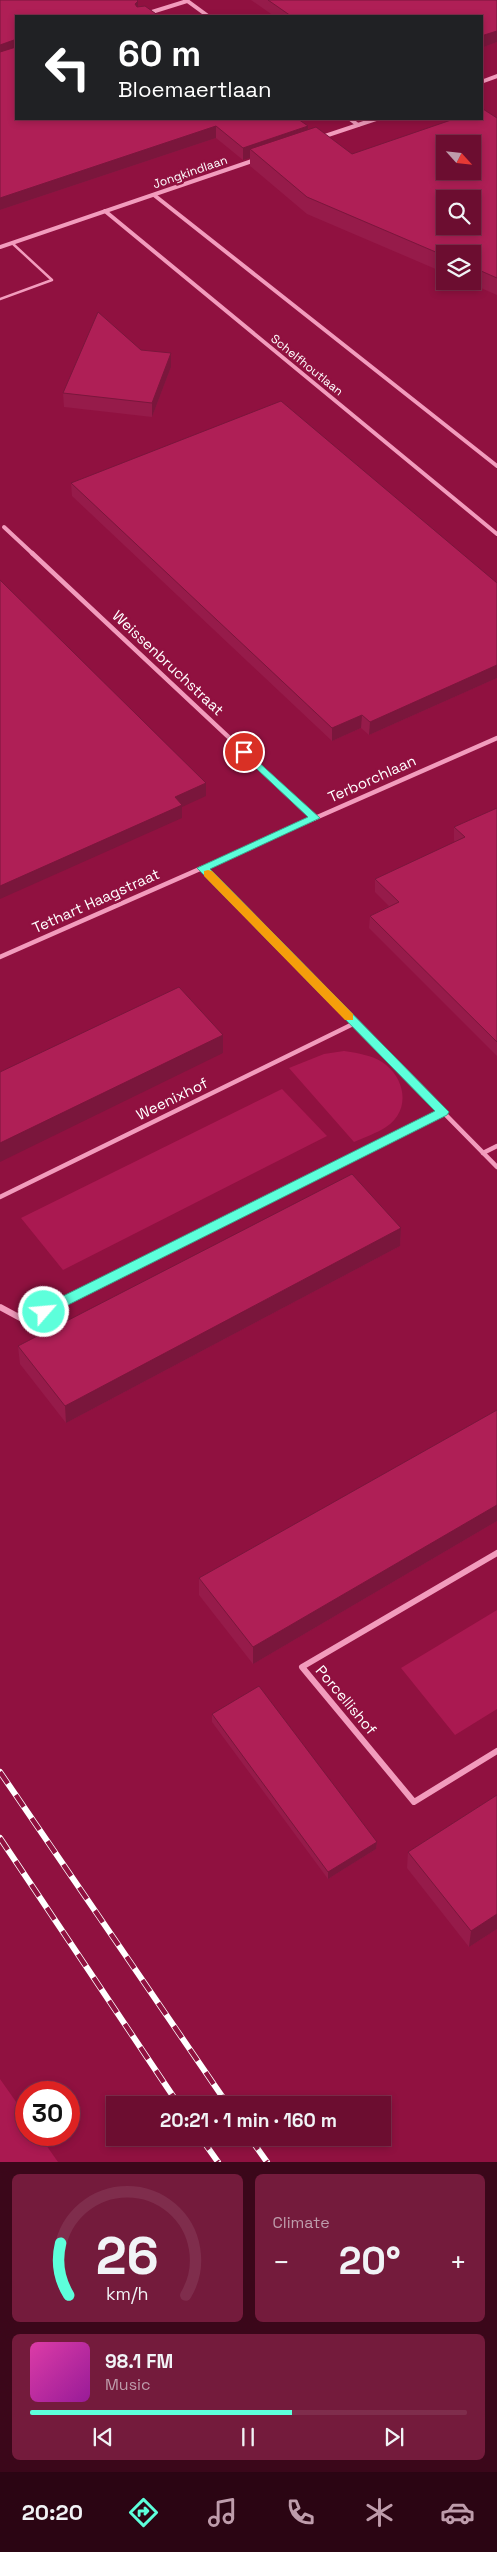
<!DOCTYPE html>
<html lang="en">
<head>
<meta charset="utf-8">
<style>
  :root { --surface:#6c0d30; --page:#741b3c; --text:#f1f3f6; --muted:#be9cab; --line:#7f2d4c; --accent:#5dffdb }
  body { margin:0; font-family:"Space Grotesk",sans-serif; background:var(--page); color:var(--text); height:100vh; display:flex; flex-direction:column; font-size:19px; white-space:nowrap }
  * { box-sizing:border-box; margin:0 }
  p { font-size:16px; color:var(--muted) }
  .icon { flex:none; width:28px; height:28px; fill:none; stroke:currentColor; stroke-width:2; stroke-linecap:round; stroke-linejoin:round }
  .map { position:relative; height:2162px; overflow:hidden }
  .drawer { display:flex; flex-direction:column; gap:12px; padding:12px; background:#3b071a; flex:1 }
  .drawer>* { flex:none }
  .banner { position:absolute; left:15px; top:15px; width:468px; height:105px; border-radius:0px; box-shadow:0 2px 8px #0003,0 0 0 1px var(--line); background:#202124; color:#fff; overflow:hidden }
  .needle { width:32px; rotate:117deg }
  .fabs { position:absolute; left:436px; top:135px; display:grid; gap:10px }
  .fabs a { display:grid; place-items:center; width:45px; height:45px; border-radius:0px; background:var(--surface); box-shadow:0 2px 8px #0003,0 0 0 1px var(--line); font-size:25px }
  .speed { position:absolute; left:15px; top:2081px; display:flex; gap:10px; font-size:25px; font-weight:700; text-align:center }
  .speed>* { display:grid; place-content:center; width:65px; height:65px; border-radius:50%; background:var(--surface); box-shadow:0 2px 8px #0003,0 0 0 1px var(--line); line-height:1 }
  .speed .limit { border:8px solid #d22; background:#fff; color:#111 }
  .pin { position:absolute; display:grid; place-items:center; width:42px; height:42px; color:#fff; margin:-21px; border:2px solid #fff; border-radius:50%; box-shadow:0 1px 5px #0007 }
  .me { position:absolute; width:55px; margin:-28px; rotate:63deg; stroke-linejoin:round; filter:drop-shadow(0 0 4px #0008) }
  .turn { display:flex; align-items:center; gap:18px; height:105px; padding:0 20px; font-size:22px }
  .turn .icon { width:65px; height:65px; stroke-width:2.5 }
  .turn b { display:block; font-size:35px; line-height:42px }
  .big { font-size:38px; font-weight:600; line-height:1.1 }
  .drawer .card { flex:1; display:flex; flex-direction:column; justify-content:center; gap:8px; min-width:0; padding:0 18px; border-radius:8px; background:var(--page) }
  .drawer .dial { align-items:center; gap:0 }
  .dial svg { height:130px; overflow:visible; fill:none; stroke:var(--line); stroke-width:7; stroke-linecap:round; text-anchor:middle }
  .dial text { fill:var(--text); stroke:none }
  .song { display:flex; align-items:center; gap:15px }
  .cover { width:60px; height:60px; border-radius:8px; background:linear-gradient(135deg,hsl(320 70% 55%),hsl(300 70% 35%)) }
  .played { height:5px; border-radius:2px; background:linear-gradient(90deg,var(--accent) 60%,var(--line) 60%) }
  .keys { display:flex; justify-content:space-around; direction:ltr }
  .heat { display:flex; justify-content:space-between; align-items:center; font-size:28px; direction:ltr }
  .drawer .tiles { flex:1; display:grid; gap:12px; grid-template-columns:1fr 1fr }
  .card:last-child { grid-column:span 2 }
  .trip { position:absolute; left:106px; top:2096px; width:285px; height:50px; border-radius:0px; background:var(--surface); box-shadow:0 2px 8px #0003,0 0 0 1px var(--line); font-weight:600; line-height:50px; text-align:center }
  .tabs { display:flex; height:80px; justify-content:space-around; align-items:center; background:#2b0513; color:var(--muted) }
  .tabs .icon { width:35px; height:35px }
  .tabs .current { color:var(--accent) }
  .tabs b { font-size:22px; color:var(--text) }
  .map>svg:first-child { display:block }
  .green { fill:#aa1951 }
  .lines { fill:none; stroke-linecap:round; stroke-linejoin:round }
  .service { stroke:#f29cbd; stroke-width:2.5 }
  .minor-far2 { stroke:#f29cbd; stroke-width:4 }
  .minor-far1 { stroke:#f29cbd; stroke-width:4.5 }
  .minor { stroke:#f29cbd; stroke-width:6 }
  .rail-casing { stroke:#fff; stroke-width:6 }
  .rail { stroke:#901140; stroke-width:4.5; stroke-dasharray:14; stroke-linecap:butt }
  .wall { fill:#961b4a }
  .shaded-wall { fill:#7a163c }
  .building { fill:#af1f56; stroke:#7a163c; fill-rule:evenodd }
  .route { fill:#5dffdb; stroke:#3ca68e }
  .slow { fill:#f59e0b }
  .labels { text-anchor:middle; stroke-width:5; stroke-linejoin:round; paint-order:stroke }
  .far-street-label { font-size:12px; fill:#fff; stroke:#901140 }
  .street-label { font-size:15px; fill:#fff; stroke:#901140 }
</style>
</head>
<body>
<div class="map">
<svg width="497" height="2162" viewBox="0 0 497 2162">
  <rect width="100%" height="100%" fill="#901140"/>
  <g class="green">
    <path d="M 344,1051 C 357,1053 371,1055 382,1062 C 405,1077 412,1110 386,1127 C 377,1133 365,1137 354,1142 L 289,1068 L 324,1054 Z"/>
    <polygon points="282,1089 327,1136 63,1270 21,1218"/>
    <polygon points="497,1610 497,1709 455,1735 401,1668"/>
    <polygon points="0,2079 26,2116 26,2135 39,2135 58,2162 0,2162"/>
  </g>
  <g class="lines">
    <polyline class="service" points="0,299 52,280 12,243"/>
    <g class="minor-far2">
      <polyline points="186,0 208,16"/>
      <polyline points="139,16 187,1"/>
      <polyline points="481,82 497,76"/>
      <polyline points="350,119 358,125"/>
      <polyline points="322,137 376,119"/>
      <polyline points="154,195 497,466"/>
      <polyline points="105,211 497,534"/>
      <polyline points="0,247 255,160"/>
      <polyline points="4,527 33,554"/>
    </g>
    <g class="minor-far1">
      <polyline points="32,553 315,818"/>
      <polyline points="203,868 497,1167"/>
      <polyline points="0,957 497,738"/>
      <polyline points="483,1153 497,1146"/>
      <polyline points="0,1197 355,1023"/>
      <polyline points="147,1261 443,1112"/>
    </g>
    <g class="minor">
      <polyline points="0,1307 26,1321 149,1259"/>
      <polyline points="497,1553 302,1667 414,1802 497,1751"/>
    </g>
    <g class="rail-casing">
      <g id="rail">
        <polyline points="0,1772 228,2105"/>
        <polyline points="0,1838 179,2105"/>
        <polyline points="201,2138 218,2162"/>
        <polyline points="250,2138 267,2162"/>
      </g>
    </g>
    <use href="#rail" class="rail"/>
  </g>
  <g class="wall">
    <polygon points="0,0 138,7 159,16 16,16 16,119 308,126 308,130 352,154 497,118 497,295 465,281 472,281 472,254 445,254 445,273 307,214 250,166 250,158 243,160 216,138 0,210"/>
    <polygon points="251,0 497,0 497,42 481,48 481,16 274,16"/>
    <polygon points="141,350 171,353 171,367 152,417 64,407 63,393"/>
    <polygon points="71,483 497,583 497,678 369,735 361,728 332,741 72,496"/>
    <polygon points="497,808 497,1056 369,928 370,916 389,906 375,892 375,879 455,842 454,840 454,827"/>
    <polygon points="401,1228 400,1246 66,1423 20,1364 18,1346"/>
    <polygon points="497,1410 497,1521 253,1664 199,1595 199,1578"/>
    <polygon points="212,1714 377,1842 376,1849 328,1879 212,1722"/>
    <polygon points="497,1795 497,1929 469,1947 407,1868 408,1852"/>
  </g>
  <g class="shaded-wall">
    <polygon points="138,1 138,12 135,4"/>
    <polygon points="497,31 497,42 481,48 481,36"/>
    <polygon points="14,40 15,51 0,57 0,45"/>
    <polygon points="216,126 216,138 0,210 0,198"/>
    <polygon points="308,126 308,138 250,149 250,158 243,160 243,148"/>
    <polygon points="171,353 171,367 152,417 152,403"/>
    <polygon points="497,665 497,678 369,735 370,722"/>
    <polygon points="362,715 361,728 332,741 332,728"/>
    <polygon points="206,783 206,796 182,807 182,818 0,899 0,886 175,797"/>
    <polygon points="223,1035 223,1053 0,1162 0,1143"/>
    <polygon points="401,1228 400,1246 66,1423 65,1406"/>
    <polygon points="497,1505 497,1521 253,1664 253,1647"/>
    <polygon points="377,1842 376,1849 328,1879 328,1872"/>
    <polygon points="497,1914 497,1929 469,1947 471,1931"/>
  </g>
  <g class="building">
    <polygon points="0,0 137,0 138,1 135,4 137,7 145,6 159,16 16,16 16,41 14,40 0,45"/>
    <polygon points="268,0 497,0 497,31 481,36 481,16 291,16"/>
    <polygon points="16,47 16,119 298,119 308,126 243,148 216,126 0,198 0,52"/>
    <path d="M 481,109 L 483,109 L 497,118 L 497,278 L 472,267 L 472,254 L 445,254 L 445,256 L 307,197 L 250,149 L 316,127 L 352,154 L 454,119 L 481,119 ZM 445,144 L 472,144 L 472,171 L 445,171 ZM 445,199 L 472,199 L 472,226 L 445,226 Z"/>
    <polygon points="98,312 141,350 171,353 152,403 63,393"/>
    <polygon points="281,401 497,583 497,665 370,722 362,715 332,728 71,483"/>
    <polygon points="0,580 206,783 175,797 182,805 0,886"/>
    <polygon points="497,808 497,1042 370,916 399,902 375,879 465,837 454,827"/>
    <polygon points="179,987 223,1035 0,1143 0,1072"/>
    <polygon points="352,1174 401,1228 65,1406 18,1346"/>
    <polygon points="497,1410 497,1505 253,1647 199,1578"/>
    <polygon points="259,1686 377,1842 328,1872 212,1714"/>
    <polygon points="497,1795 497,1914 471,1931 408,1852"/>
  </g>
  <polygon class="route" points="244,749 320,818 210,869 449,1112 447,1115 48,1315 39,1315 38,1312 39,1308 435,1111 197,868 308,817 241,754 241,750"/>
  <polygon class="slow" points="208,870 212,871 353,1014 353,1020 345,1020 204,876 204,871"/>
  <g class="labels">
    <g class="far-street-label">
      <text transform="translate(190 172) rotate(-19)" y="4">Jongkindlaan</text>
      <text transform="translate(307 365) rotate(39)" y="4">Schelfhoutlaan</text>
    </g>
    <g class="street-label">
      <text transform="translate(168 663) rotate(43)" y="5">Weissenbruchstraat</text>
      <text transform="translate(372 779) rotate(-24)" y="5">Terborchlaan</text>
      <text transform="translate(96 901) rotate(-24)" y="5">Tethart Haagstraat</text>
      <text transform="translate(172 1099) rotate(-26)" y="5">Weenixhof</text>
      <text transform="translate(346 1700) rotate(50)" y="5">Porcellishof</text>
    </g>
  </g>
</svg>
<div class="fabs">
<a><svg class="needle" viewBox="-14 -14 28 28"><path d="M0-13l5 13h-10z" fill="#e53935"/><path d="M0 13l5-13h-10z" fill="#be9cab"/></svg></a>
<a><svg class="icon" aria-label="search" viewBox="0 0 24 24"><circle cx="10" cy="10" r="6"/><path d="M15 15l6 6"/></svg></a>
<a><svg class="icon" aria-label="layers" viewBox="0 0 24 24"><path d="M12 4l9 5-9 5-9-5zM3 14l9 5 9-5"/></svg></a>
</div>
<div class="speed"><div class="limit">30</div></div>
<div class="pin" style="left:244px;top:752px;background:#d93025"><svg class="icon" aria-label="arrive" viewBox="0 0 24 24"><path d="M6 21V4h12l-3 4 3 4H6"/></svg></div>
<svg class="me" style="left:44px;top:1312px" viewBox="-20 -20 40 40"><circle r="17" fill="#5dffdb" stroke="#fff" stroke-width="3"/><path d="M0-11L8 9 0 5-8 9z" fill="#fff"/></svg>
<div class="trip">20:21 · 1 min · 160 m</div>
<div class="banner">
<div class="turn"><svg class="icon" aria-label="left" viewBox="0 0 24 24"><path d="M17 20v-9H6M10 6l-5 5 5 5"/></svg><div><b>60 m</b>Bloemaertlaan</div></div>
</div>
</div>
<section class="drawer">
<div class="tiles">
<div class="card dial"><svg viewBox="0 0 100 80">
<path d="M14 69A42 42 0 1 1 86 69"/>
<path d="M14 69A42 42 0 0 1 9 37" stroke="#5dffdb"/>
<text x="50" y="56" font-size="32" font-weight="700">26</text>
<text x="50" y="72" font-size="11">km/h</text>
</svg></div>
<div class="card"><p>Climate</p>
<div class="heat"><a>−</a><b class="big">20°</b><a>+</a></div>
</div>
<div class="card">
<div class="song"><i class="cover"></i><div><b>98.1 FM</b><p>Music</p></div></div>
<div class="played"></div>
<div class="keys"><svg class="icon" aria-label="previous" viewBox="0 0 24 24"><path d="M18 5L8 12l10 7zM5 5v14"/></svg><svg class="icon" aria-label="pause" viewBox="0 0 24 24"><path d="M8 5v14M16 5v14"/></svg><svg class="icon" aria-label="next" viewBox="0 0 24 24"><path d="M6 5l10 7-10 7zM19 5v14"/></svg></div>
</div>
</div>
</section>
<nav class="tabs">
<b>20:20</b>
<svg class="icon current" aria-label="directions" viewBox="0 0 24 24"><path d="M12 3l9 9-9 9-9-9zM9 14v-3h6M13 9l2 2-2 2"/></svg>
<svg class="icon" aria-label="music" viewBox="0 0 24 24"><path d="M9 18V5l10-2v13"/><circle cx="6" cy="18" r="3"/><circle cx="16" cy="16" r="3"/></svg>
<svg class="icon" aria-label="phone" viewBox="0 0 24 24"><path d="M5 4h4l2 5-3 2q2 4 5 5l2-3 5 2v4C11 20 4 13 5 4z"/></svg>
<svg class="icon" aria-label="climate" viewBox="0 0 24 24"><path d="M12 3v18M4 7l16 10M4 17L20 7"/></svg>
<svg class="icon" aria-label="car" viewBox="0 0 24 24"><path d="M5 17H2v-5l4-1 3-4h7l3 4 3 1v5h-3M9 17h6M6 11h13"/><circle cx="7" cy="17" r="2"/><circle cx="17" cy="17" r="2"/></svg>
</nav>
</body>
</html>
